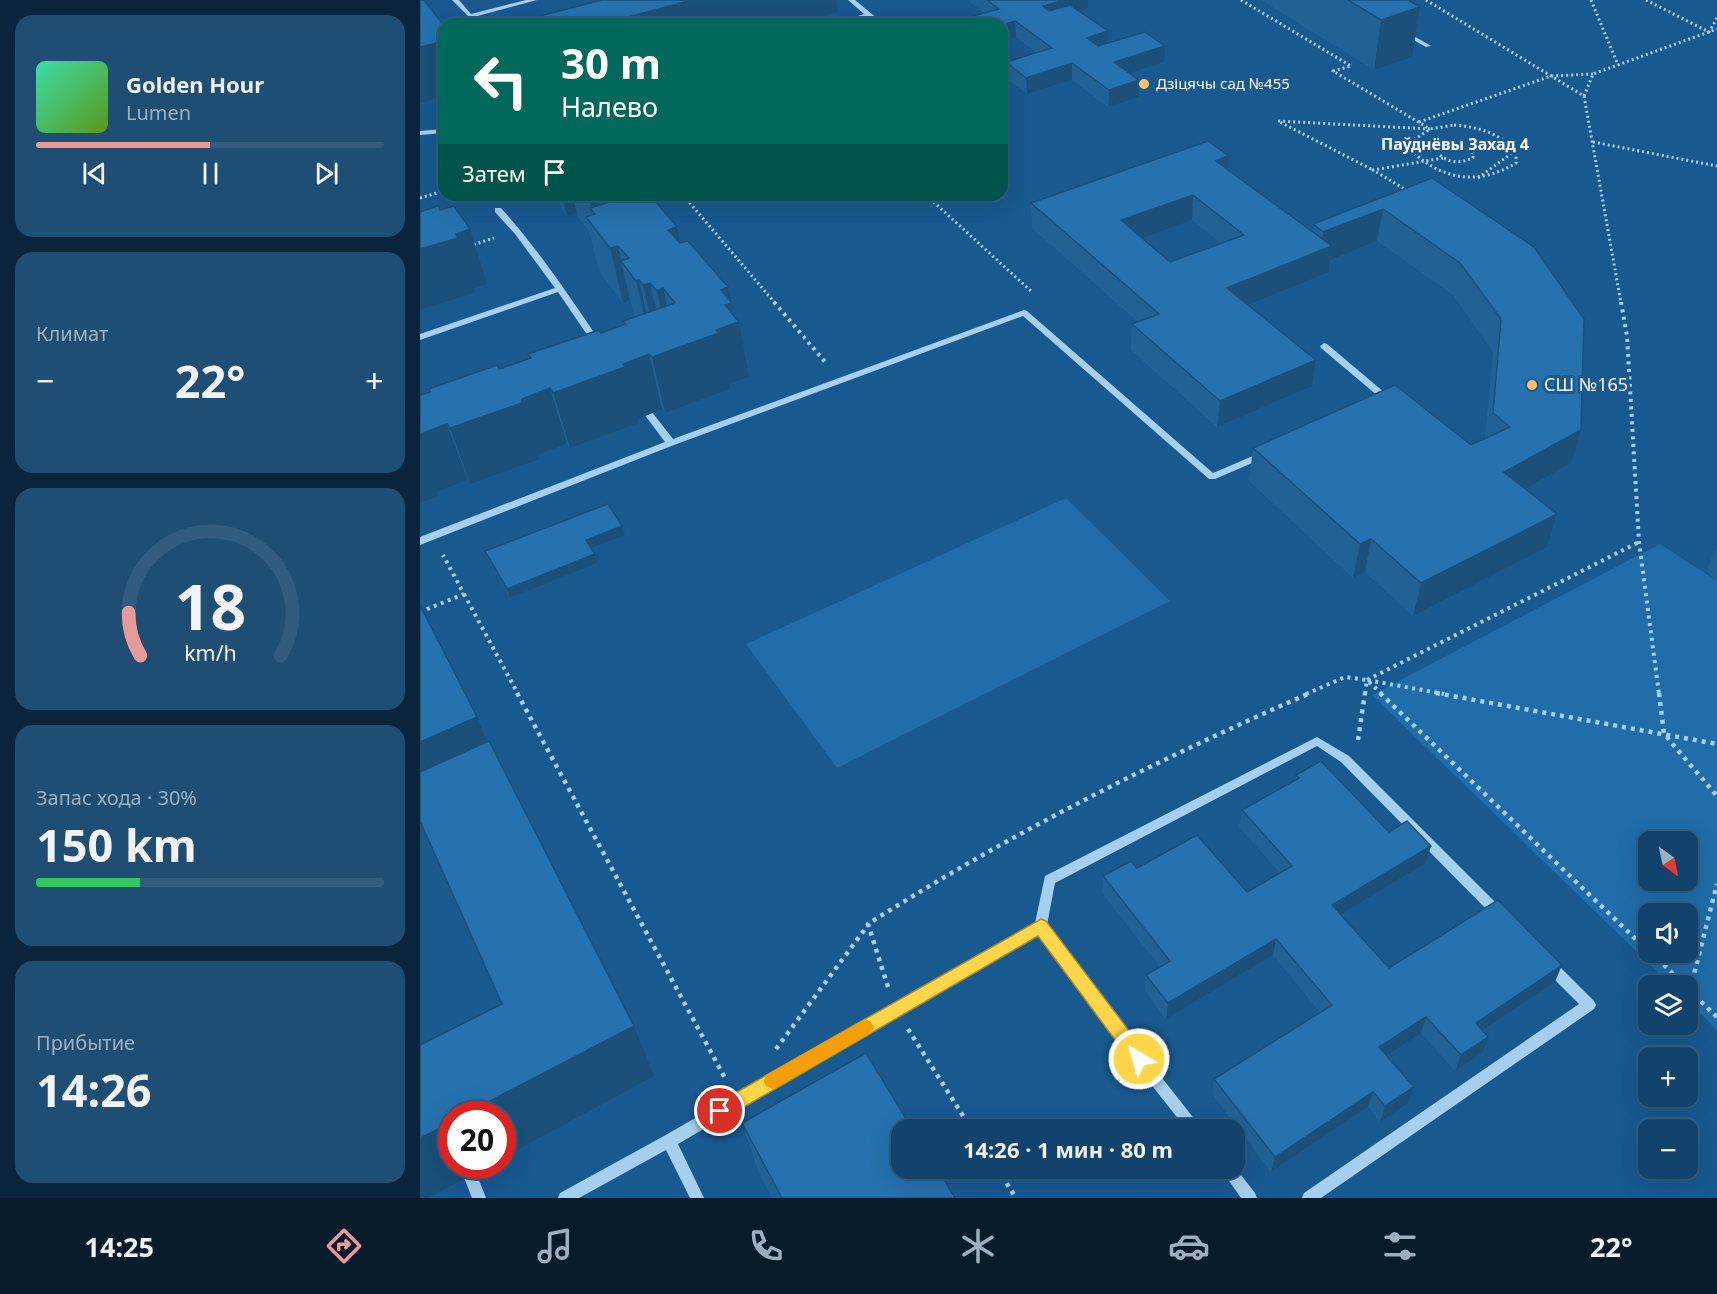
<!DOCTYPE html>
<html lang="ru">
<head>
<meta charset="utf-8">
<style>
  :root { --surface:#12436c; --page:#1f4e74; --text:#f1f3f6; --muted:#9cb0c2; --line:#315c7f; --accent:#e69b98 }
  body { margin:0; font-family:"Noto Sans",sans-serif; background:var(--page); color:var(--text); height:100vh; display:flex; flex-direction:column; font-size:22px; white-space:nowrap }
  * { box-sizing:border-box; margin:0 }
  p { font-size:20px; color:var(--muted) }
  .icon { flex:none; width:33px; height:33px; fill:none; stroke:currentColor; stroke-width:2; stroke-linecap:round; stroke-linejoin:round }
  .map { position:relative; flex:1; overflow:hidden }
  .side { display:flex; flex-direction:column; gap:15px; padding:15px; background:#0a253b; width:420px }
  .side>* { flex:none }
  .guide { position:absolute; left:18px; top:18px; width:570px; height:183px; border-radius:18px; box-shadow:0 6px 24px #0002,0 0 0 2px var(--line); background:#00695c; color:#fff; overflow:hidden }
  .needle { width:39px; rotate:147deg }
  .fabs { position:absolute; left:1218px; top:831px; display:grid; gap:12px }
  .fabs a { display:grid; place-items:center; width:60px; height:60px; border-radius:12px; background:var(--surface); box-shadow:0 6px 24px #0002,0 0 0 2px var(--line); font-size:30px }
  .speed { position:absolute; left:18px; top:1101px; display:flex; gap:12px; font-size:30px; font-weight:700; text-align:center }
  .speed>* { display:grid; place-content:center; width:78px; height:78px; border-radius:50%; background:var(--surface); box-shadow:0 6px 24px #0002,0 0 0 2px var(--line); line-height:1 }
  .speed .limit { border:9px solid #d22; background:#fff; color:#111 }
  .pin { position:absolute; display:grid; place-items:center; width:51px; height:51px; color:#fff; margin:-26px; border:3px solid #fff; border-radius:50%; box-shadow:0 2px 6px #0007 }
  .me { position:absolute; width:66px; margin:-33px; rotate:322deg; stroke-linejoin:round; filter:drop-shadow(0 0 4px #0008) }
  .turn { display:flex; align-items:center; gap:21px; height:126px; padding:0 24px; font-size:27px }
  .turn .icon { width:78px; height:78px; stroke-width:2.5 }
  .turn b { display:block; font-size:42px; line-height:51px }
  .then { display:flex; align-items:center; height:57px; padding:0 24px; background:#0003; gap:12px; font-size:22px }
  .big { font-size:45px; font-weight:700; line-height:1.1 }
  .side .card { flex:1; display:flex; flex-direction:column; justify-content:center; gap:9px; min-width:0; padding:0 21px; border-radius:18px; background:var(--page) }
  .side .dial { align-items:center; gap:0 }
  .dial svg { height:156px; overflow:visible; fill:none; stroke:var(--line); stroke-width:7; stroke-linecap:round; text-anchor:middle }
  .dial text { fill:var(--text); stroke:none }
  .song { display:flex; align-items:center; gap:18px }
  .cover { width:72px; height:72px; border-radius:9px; background:linear-gradient(135deg,hsl(160 70% 55%),hsl(90 70% 35%)) }
  .played { height:6px; border-radius:3px; background:linear-gradient(90deg,var(--accent) 50%,var(--line) 50%) }
  .keys { display:flex; justify-content:space-around; direction:ltr }
  .heat { display:flex; justify-content:space-between; align-items:center; font-size:33px; direction:ltr }
  .charge { height:9px; border-radius:4px; background:linear-gradient(90deg,#34c759 30%,var(--line) 0) }
  .trip { position:absolute; left:471px; top:1119px; width:354px; height:60px; border-radius:18px; background:var(--surface); box-shadow:0 6px 24px #0002,0 0 0 2px var(--line); font-weight:700; line-height:60px; text-align:center }
  .tab-bar { display:flex; height:96px; justify-content:space-around; align-items:center; background:#071b2b; color:var(--muted) }
  .tab-bar .icon { width:42px; height:42px }
  .tab-bar .selected { color:var(--accent) }
  .tab-bar b { font-size:27px; color:var(--text) }
  main { display:flex; flex:1; min-height:0 }
  .map>svg:first-child { display:block }
  .green { fill:#206da9; fill-rule:evenodd }
  .lines { fill:none; stroke-linecap:round; stroke-linejoin:round }
  .path-far2 { stroke:#a5cfef; stroke-width:3; stroke-dasharray:2 3; stroke-linecap:butt }
  .path-far1 { stroke:#a5cfef; stroke-width:4; stroke-dasharray:3 4.5; stroke-linecap:butt }
  .path { stroke:#a5cfef; stroke-width:4.5; stroke-dasharray:4 5; stroke-linecap:butt }
  .minor { fill:#a5cfef; fill-rule:evenodd }
  .wall { fill:#216296; fill-rule:evenodd }
  .shaded-wall { fill:#1b507a }
  .building { fill:#2672ae; stroke:#1b507a; stroke-width:1.5; fill-rule:evenodd }
  .route { fill:#ffd54a; stroke:#a68a30; stroke-width:1.5 }
  .slow { fill:#f59e0b }
  .poi-dot { fill:#ffc163; stroke:#185990; stroke-width:2 }
  .labels { text-anchor:middle; stroke-width:6; stroke-linejoin:round; paint-order:stroke }
  .far-poi-label { font-size:15px; fill:#fff; stroke:#185990; text-anchor:start }
  .far-neighbourhood-label { font-size:16px; font-weight:bold; fill:#fff; stroke:#185990 }
  .poi-label { font-size:18px; fill:#fff; stroke:#185990; text-anchor:start }
</style>
</head>
<body>
<main>
<section class="side">
<div class="card">
<div class="song"><i class="cover"></i><div><b>Golden Hour</b><p>Lumen</p></div></div>
<div class="played"></div>
<div class="keys"><svg class="icon" aria-label="previous" viewBox="0 0 24 24"><path d="M18 5L8 12l10 7zM5 5v14"/></svg><svg class="icon" aria-label="pause" viewBox="0 0 24 24"><path d="M8 5v14M16 5v14"/></svg><svg class="icon" aria-label="next" viewBox="0 0 24 24"><path d="M6 5l10 7-10 7zM19 5v14"/></svg></div>
</div>
<div class="card"><p>Климат</p>
<div class="heat"><a>−</a><b class="big">22°</b><a>+</a></div>
</div>
<div class="card dial"><svg viewBox="0 0 100 80">
<path d="M14 69A42 42 0 1 1 86 69"/>
<path d="M14 69A42 42 0 0 1 8 47" stroke="#e69b98"/>
<text x="50" y="56" font-size="32" font-weight="700">18</text>
<text x="50" y="72" font-size="11">km/h</text>
</svg></div>
<div class="card"><p>Запас хода · 30%</p><b class="big">150 km</b><div class="charge"></div></div>
<div class="card"><p>Прибытие</p><b class="big">14:26</b></div>
</section>
<div class="map">
<svg width="1297" height="1198" viewBox="0 0 1297 1198">
  <rect width="100%" height="100%" fill="#185990"/>
  <g class="green">
    <polygon points="646,498 750,601 417,768 326,644"/>
    <path d="M 1240,544 L 1297,581 L 1297,1030 L 1268,1001 L 1268,986 L 1251,985 L 952,695 ZM 1228,842 L 1268,842 L 1268,880 L 1228,880 ZM 1228,914 L 1268,914 L 1268,952 L 1228,952 Z"/>
  </g>
  <g class="lines">
    <g class="path-far2">
      <polyline points="821,0 931,66 913,71 1010,129 858,121 953,170"/>
      <polyline points="1006,0 1164,96 1201,303"/>
      <polyline points="1171,0 1198,65"/>
      <polyline points="1226,0 1289,32 1297,18"/>
      <polyline points="1164,96 1173,74 1297,29"/>
      <polyline points="999,122 1131,76 1173,74"/>
      <path d="M 1034,125 C 1059,127 1077,133 1096,150 L 1096,163 C 1060,185 1025,181 994,153 L 995,139 L 1010,129 Z"/>
      <polyline points="1173,142 1297,166"/>
      <path d="M 1028,145 L 1041,146 L 1053,153 L 1053,158 C 1041,163 1029,164 1019,154 L 1019,149 Z"/>
      <polyline points="1058,178 1096,150"/>
      <polyline points="988,191 953,170 1023,158"/>
      <polyline points="263,195 355,303"/>
      <polyline points="506,195 612,292"/>
      <polyline points="0,198 24,191"/>
      <polyline points="49,246 74,238"/>
    </g>
    <g class="path-far1">
      <polyline points="354,302 406,363"/>
      <polyline points="1201,302 1207,336 1219,542 1239,694"/>
      <polyline points="44,594 98,694"/>
      <polyline points="0,612 44,594 23,555"/>
      <polyline points="947,680 1219,542"/>
      <polyline points="886,694 925,677 947,680 962,694"/>
      <polyline points="945,694 947,680 1024,694"/>
    </g>
    <g class="path">
      <polyline points="97,693 306,1080"/>
      <polyline points="960,693 1228,951"/>
      <polyline points="1016,693 1297,744"/>
      <polyline points="1239,693 1244,734 1297,796"/>
      <polyline points="938,740 945,693"/>
      <polyline points="1231,952 1265,986"/>
      <path d="M 468,987 L 448,924 C 589,834 737,760 890,693"/>
      <polyline points="1268,989 1297,1017"/>
      <polyline points="1270,990 1297,884"/>
      <polyline points="488,1029 552,1130"/>
      <polyline points="356,1049 448,925"/>
      <polyline points="577,1168 596,1198"/>
    </g>
    <g class="minor">
      <polygon points="32,0 39,0 51,14 106,0 117,0 50,18"/>
      <polygon points="428,0 435,0 464,24 457,24 448,17 425,24 414,24 444,14"/>
      <polygon points="981,31 985,31 1011,46 1006,47 981,33"/>
      <polygon points="24,129 24,133 0,135 0,131"/>
      <path d="M 75,208 L 81,208 C 119,250 150,297 181,343 L 180,345 L 174,345 L 138,292 L 0,340 L 0,334 L 135,288 L 95,234 L 75,212 Z"/>
      <polygon points="604,310 607,311 793,473 840,453 843,452 848,455 846,457 795,479 789,479 603,316 254,445 0,545 0,537 245,442 224,414 226,412 232,412 253,439"/>
      <polygon points="904,343 907,344 971,398 973,400 971,402 965,402 901,348 900,346"/>
      <polygon points="897,737 929,756 1083,910 1085,914 1083,918 1079,919 1075,918 921,762 897,746 635,883 627,925 710,1037 783,1130 767,1130 700,1045 619,933 258,1144 284,1198 270,1198 246,1150 159,1198 138,1198 140,1193 244,1136 615,923 625,876"/>
      <polygon points="1128,958 1133,960 1174,1001 1176,1005 1174,1009 901,1198 882,1198 884,1193 1159,1004 1123,968 1122,964 1123,960"/>
      <polygon points="814,1166 835,1193 837,1198 821,1198 800,1168 814,1168"/>
      <polygon points="50,1168 55,1170 66,1198 52,1198 43,1175 45,1170"/>
    </g>
  </g>
  <g class="wall">
    <polygon points="549,0 668,0 668,9 659,11 688,31 687,43 744,62 709,73 719,97 688,107 652,80 607,94 587,79 586,62 617,53 596,37 582,41 582,24 535,24 535,21 564,13 550,2"/>
    <polygon points="841,0 988,0 1000,7 992,57 954,70"/>
    <path d="M 809,156 L 808,169 L 892,232 L 893,224 L 1012,178 L 1151,463 L 1105,488 L 1127,547 L 993,616 L 945,572 L 933,578 L 829,481 L 833,448 L 1051,445 L 1065,438 L 1073,352 L 1033,295 L 957,241 L 910,260 L 909,272 L 827,304 L 896,360 L 892,386 L 797,427 L 711,350 L 712,324 L 718,322 L 612,228 L 611,203 ZM 772,220 L 801,243 L 750,262 L 722,238 Z"/>
    <polygon points="138,195 238,195 241,208 257,227 260,243 311,301 329,377 309,384 310,389 245,413 242,409 229,414 218,419 219,423 150,448 147,444 119,454 120,459 50,484 48,480 16,492 18,496 0,503 10,392 9,389 79,369 110,358 108,354 204,325 203,321 215,317 210,300 203,303 179,271 169,231 158,217 157,213 147,216 141,209"/>
    <polygon points="202,526 205,535 171,548 177,563 90,598 69,560 65,551"/>
    <polygon points="1297,545 1297,581 1286,572"/>
    <polygon points="876,775 969,832 1006,863 921,914 969,968 1135,982 1063,1031 1062,1053 1035,1071 1001,1033 967,1055 988,1103 960,1122 948,1107 851,1172 792,1094 794,1079 900,1012 853,955 746,1019 725,991 726,975 740,967 682,893 683,876 717,868 827,892 860,873 819,827 822,810 875,781"/>
    <polygon points="322,1123 535,1198 352,1198 338,1171"/>
  </g>
  <g class="shaded-wall">
    <polygon points="272,0 416,0 417,12 374,24 182,24"/>
    <polygon points="644,0 668,0 668,9 623,22 623,6"/>
    <polygon points="1000,7 992,57 954,70 961,20"/>
    <polygon points="595,21 596,37 582,41 582,25"/>
    <polygon points="688,31 687,47 666,54 667,38"/>
    <polygon points="24,41 24,96 0,103 0,47"/>
    <polygon points="745,46 744,62 694,78 694,62"/>
    <polygon points="652,63 652,80 607,94 606,78"/>
    <polygon points="719,80 719,97 688,107 689,90"/>
    <polygon points="809,156 807,181 796,161"/>
    <polygon points="141,195 152,195 157,213 147,216"/>
    <polygon points="168,195 238,195 244,226 175,214 172,212"/>
    <polygon points="773,195 772,220 701,246 701,220"/>
    <polygon points="963,209 957,241 910,260 909,272 805,314 807,288 901,251 903,232"/>
    <polygon points="257,227 268,281 248,230"/>
    <polygon points="50,229 67,284 54,288 56,292 0,310 0,249 36,234"/>
    <polygon points="198,246 202,263 201,261 210,300 203,303 190,248"/>
    <polygon points="219,280 231,335 229,335 216,281"/>
    <polygon points="230,283 243,338 236,340 223,285"/>
    <polygon points="308,287 316,323 319,322 329,377 309,384 310,389 245,413 232,357 301,290"/>
    <polygon points="243,288 256,343 249,346 237,291"/>
    <polygon points="229,354 242,409 218,419 219,423 150,448 133,393 203,364"/>
    <polygon points="896,360 892,386 797,427 800,401"/>
    <polygon points="130,388 147,444 119,454 120,459 50,484 30,428 102,399"/>
    <polygon points="27,424 48,480 16,492 18,496 0,503 0,434"/>
    <polygon points="1161,430 1151,463 1075,505 1084,472"/>
    <polygon points="1137,514 1127,547 993,616 1001,583"/>
    <polygon points="202,526 205,535 169,549 166,540"/>
    <polygon points="951,539 945,572 933,578 940,544"/>
    <polygon points="175,554 177,563 90,598 87,589"/>
    <polygon points="57,717 80,773 0,808 0,742"/>
    <polygon points="1011,846 1006,863 908,922 912,905"/>
    <polygon points="856,939 853,955 746,1019 748,1003"/>
    <polygon points="1142,965 1135,982 1050,1039 1056,1023"/>
    <polygon points="1006,1017 1001,1033 955,1063 959,1047"/>
    <polygon points="214,1026 234,1076 82,1158 82,1114 45,1114"/>
    <polygon points="1068,1037 1062,1053 1035,1071 1041,1055"/>
    <polygon points="994,1087 988,1103 960,1122 965,1106"/>
    <polygon points="953,1092 948,1107 851,1172 855,1157"/>
    <polygon points="32,1122 32,1166 68,1166 8,1198 0,1198 0,1138"/>
  </g>
  <g class="building">
    <polygon points="0,0 4,0 24,26 24,41 0,47"/>
    <polygon points="182,0 272,0 182,24 89,24"/>
    <polygon points="567,0 644,0 623,6 629,11 650,5 688,31 667,38 678,46 725,32 745,46 694,62 719,80 689,90 652,63 606,78 586,62 632,48 595,21 582,25 582,24 539,24 535,21 579,9"/>
    <polygon points="928,0 988,0 1000,7 961,20"/>
    <path d="M 788,141 L 809,156 L 796,161 L 912,246 L 807,288 L 896,360 L 800,401 L 712,324 L 739,314 L 611,203 ZM 773,195 L 824,235 L 750,262 L 701,220 Z"/>
    <polygon points="1012,178 1114,247 1164,319 1161,430 1084,472 1137,514 1001,583 951,539 940,544 833,448 975,385 1051,445 1090,427 1073,413 1081,319 1040,263 963,209 903,232 893,224"/>
    <polygon points="213,195 220,195 223,199 231,196 257,227 248,230 260,243 268,241 308,287 301,290 312,303 305,305 319,322 296,330 299,333 232,357 229,354 203,364 205,367 133,393 130,388 102,399 102,403 30,428 27,424 0,434 0,395 10,392 9,389 77,365 79,369 111,358 108,354 179,330 181,333 206,324 203,321 255,303 243,288 237,291 230,283 223,285 219,280 216,281 201,261 209,258 198,246 190,248 166,217 175,214 170,208"/>
    <polygon points="18,206 20,210 34,206 50,229 36,234 38,238 0,249 0,212"/>
    <polygon points="188,504 202,526 166,540 175,554 87,589 65,551"/>
    <polygon points="0,605 57,717 0,742"/>
    <polygon points="69,741 214,1026 45,1114 32,1114 32,1122 0,1138 0,1045 82,1004 0,821 0,772"/>
    <polygon points="901,761 969,832 987,821 1011,846 912,905 969,968 1078,900 1142,965 1056,1023 1068,1037 1041,1055 1006,1017 959,1047 994,1087 965,1106 953,1092 855,1157 794,1079 912,1005 856,939 748,1003 726,975 750,961 683,876 711,861 717,868 777,835 827,892 872,866 822,810 879,778 876,775"/>
    <polygon points="446,1053 493,1130 482,1130 482,1168 517,1168 535,1198 362,1198 322,1123"/>
  </g>
  <polygon class="route" points="621,919 626,921 726,1053 728,1059 726,1064 719,1067 713,1064 618,936 307,1117 300,1119 294,1117 291,1111 294,1105"/>
  <polygon class="slow" points="445,1019 451,1022 454,1027 451,1033 359,1086 353,1089 346,1086 344,1081 346,1075"/>
  <g class="poi-dot">
    <circle cx="724" cy="84" r="6"/>
    <circle cx="1112" cy="385" r="6"/>
  </g>
  <g class="labels">
    <g class="far-poi-label">
      <text x="736" y="89">Дзіцячы сад №455</text>
    </g>
    <g class="far-neighbourhood-label">
      <text x="1035" y="150">Паўднёвы Захад 4</text>
    </g>
    <g class="poi-label">
      <text x="1124" y="391">СШ №165</text>
    </g>
  </g>
</svg>
<div class="fabs">
<a><svg class="needle" viewBox="-14 -14 28 28"><path d="M0-13l5 13h-10z" fill="#e53935"/><path d="M0 13l5-13h-10z" fill="#9cb0c2"/></svg></a>
<a><svg class="icon" aria-label="sound" viewBox="0 0 24 24"><path d="M4 9h4l5-4v14l-5-4H4zM17 9q2 3 0 6"/></svg></a>
<a><svg class="icon" aria-label="layers" viewBox="0 0 24 24"><path d="M12 4l9 5-9 5-9-5zM3 14l9 5 9-5"/></svg></a>
<a>+</a>
<a>−</a>
</div>
<div class="speed"><div class="limit">20</div></div>
<div class="pin" style="left:300px;top:1111px;background:#d93025"><svg class="icon" aria-label="arrive" viewBox="0 0 24 24"><path d="M6 21V4h12l-3 4 3 4H6"/></svg></div>
<svg class="me" style="left:719px;top:1059px" viewBox="-20 -20 40 40"><circle r="17" fill="#ffd54a" stroke="#fff" stroke-width="3"/><path d="M0-11L8 9 0 5-8 9z" fill="#fff"/></svg>
<div class="trip">14:26 · 1 мин · 80 m</div>
<div class="guide">
<div class="turn"><svg class="icon" aria-label="left" viewBox="0 0 24 24"><path d="M17 20v-9H6M10 6l-5 5 5 5"/></svg><div><b>30 m</b>Налево</div></div>
<div class="then">Затем<svg class="icon" aria-label="arrive" viewBox="0 0 24 24"><path d="M6 21V4h12l-3 4 3 4H6"/></svg></div>
</div>
</div>
</main>
<nav class="tab-bar">
<b>14:25</b>
<svg class="icon selected" aria-label="directions" viewBox="0 0 24 24"><path d="M12 3l9 9-9 9-9-9zM9 14v-3h6M13 9l2 2-2 2"/></svg>
<svg class="icon" aria-label="music" viewBox="0 0 24 24"><path d="M9 18V5l10-2v13"/><circle cx="6" cy="18" r="3"/><circle cx="16" cy="16" r="3"/></svg>
<svg class="icon" aria-label="phone" viewBox="0 0 24 24"><path d="M5 4h4l2 5-3 2q2 4 5 5l2-3 5 2v4C11 20 4 13 5 4z"/></svg>
<svg class="icon" aria-label="climate" viewBox="0 0 24 24"><path d="M12 3v18M4 7l16 10M4 17L20 7"/></svg>
<svg class="icon" aria-label="car" viewBox="0 0 24 24"><path d="M5 17H2v-5l4-1 3-4h7l3 4 3 1v5h-3M9 17h6M6 11h13"/><circle cx="7" cy="17" r="2"/><circle cx="17" cy="17" r="2"/></svg>
<svg class="icon" aria-label="filters" viewBox="0 0 24 24"><path d="M4 7h16M4 17h16"/><circle cx="9" cy="7" r="2"/><circle cx="15" cy="17" r="2"/></svg>
<b>22°</b>
</nav>
</body>
</html>
